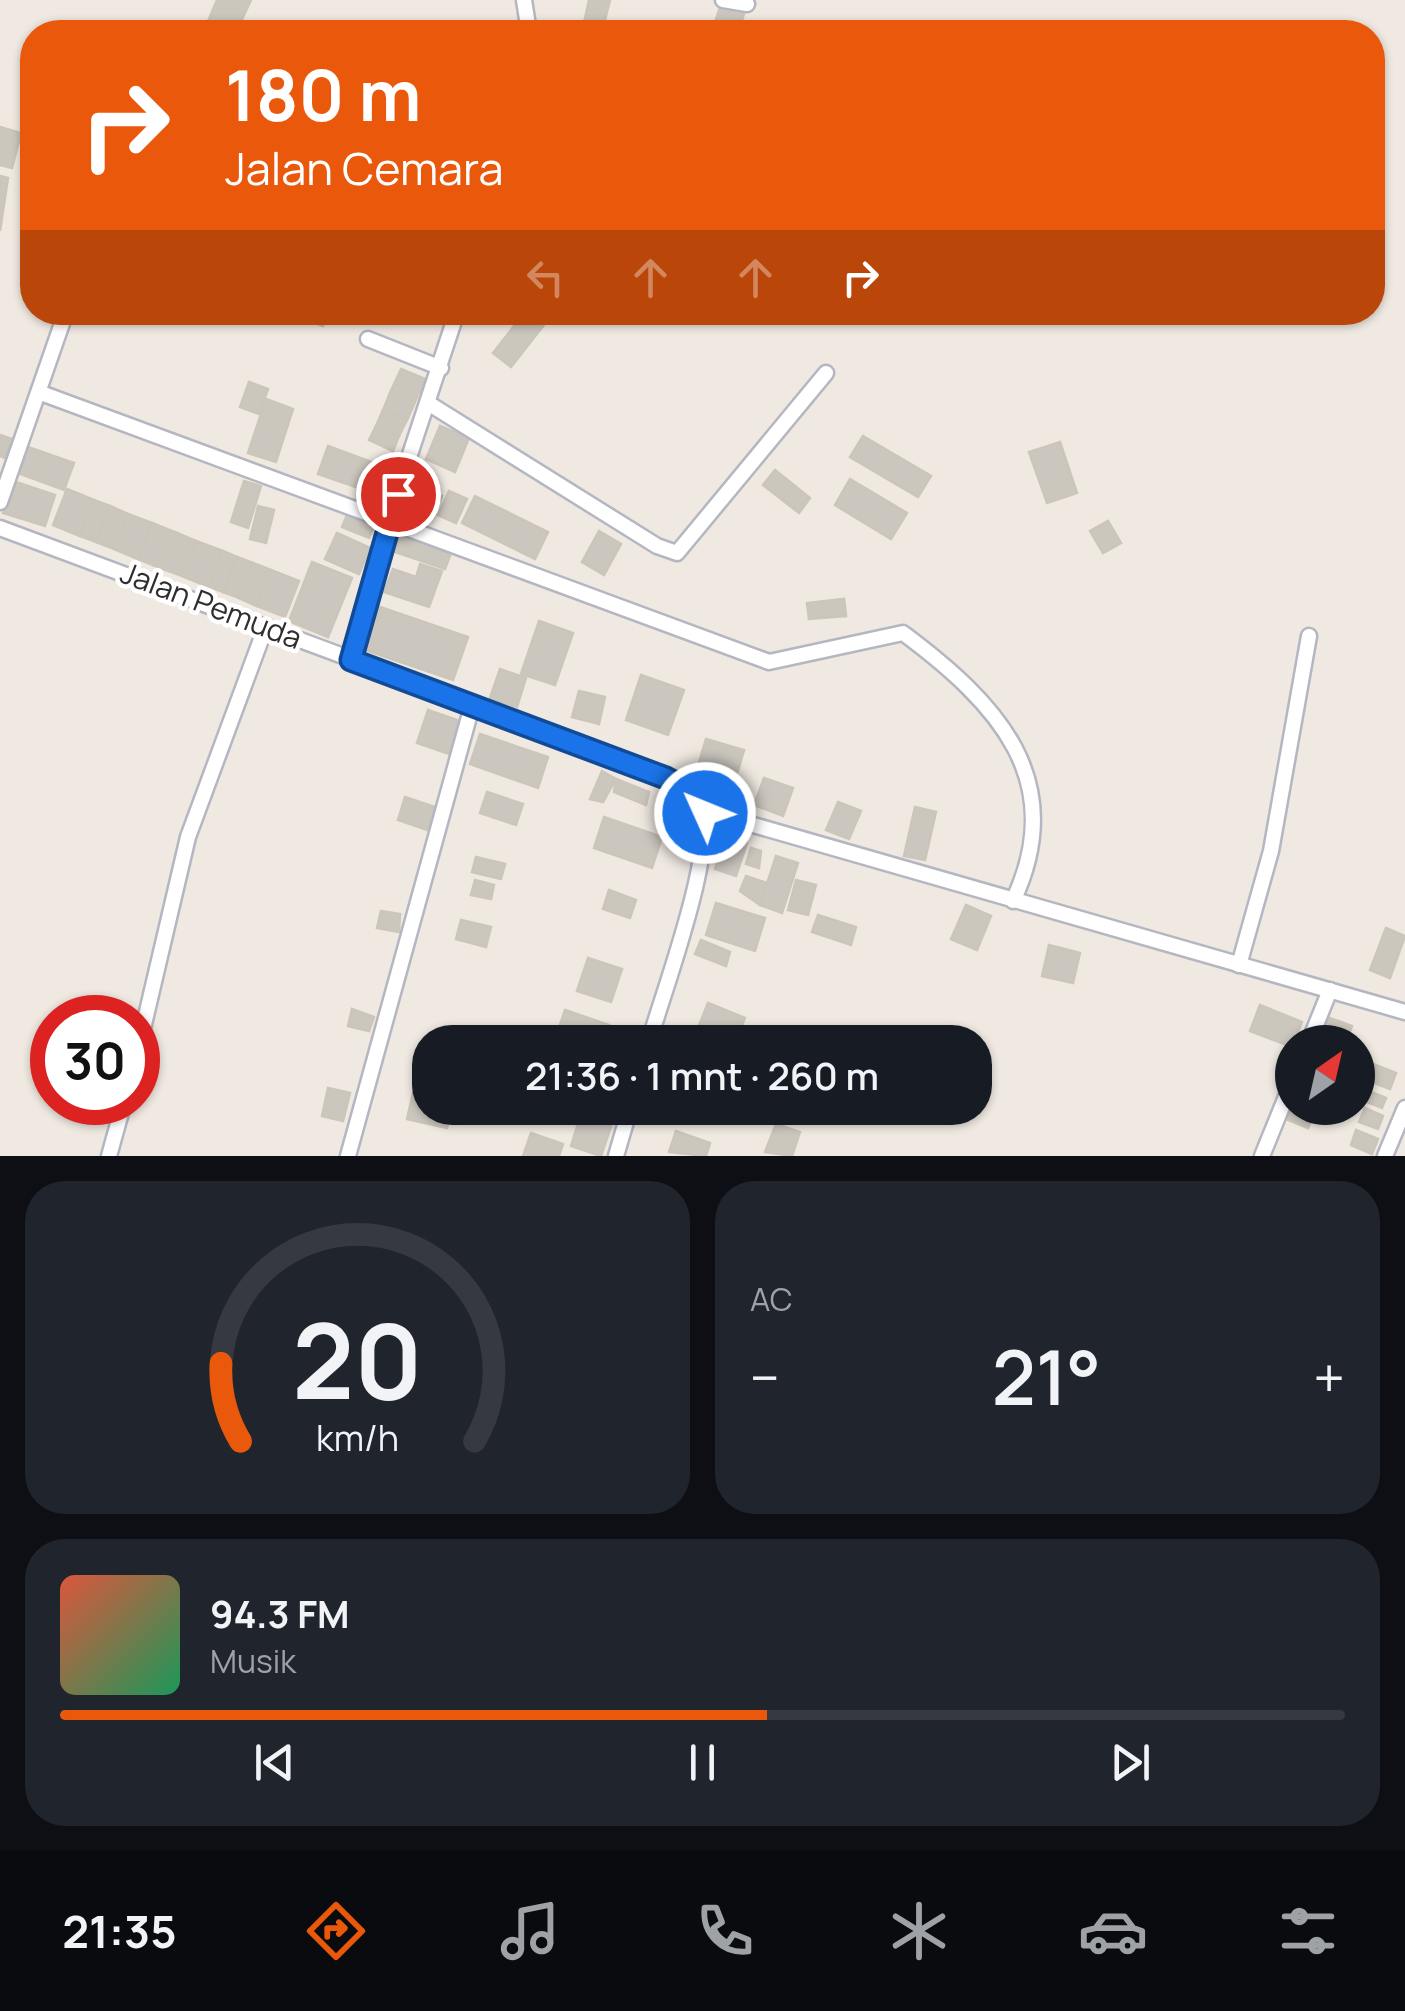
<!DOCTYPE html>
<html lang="id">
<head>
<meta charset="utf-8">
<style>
  :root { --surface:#171b24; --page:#20242c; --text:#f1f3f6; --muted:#9ea1a6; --line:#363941; --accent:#ea580c }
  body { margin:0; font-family:Manrope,sans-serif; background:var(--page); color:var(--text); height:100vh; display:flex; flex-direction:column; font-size:38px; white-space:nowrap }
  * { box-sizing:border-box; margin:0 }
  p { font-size:32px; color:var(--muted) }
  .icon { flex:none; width:55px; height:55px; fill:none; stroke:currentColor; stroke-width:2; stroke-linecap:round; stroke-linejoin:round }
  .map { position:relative; height:1156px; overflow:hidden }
  .drawer { display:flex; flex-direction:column; gap:25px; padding:25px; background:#0d0f14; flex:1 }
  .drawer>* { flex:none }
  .guide { position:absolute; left:20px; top:20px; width:1365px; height:305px; border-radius:40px; box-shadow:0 2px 8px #0004; background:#ea580c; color:#fff; overflow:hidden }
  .needle { width:65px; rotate:34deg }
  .tools { position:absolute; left:1275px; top:1025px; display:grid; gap:20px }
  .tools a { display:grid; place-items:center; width:100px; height:100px; border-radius:50%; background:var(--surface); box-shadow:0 2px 8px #0004; font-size:50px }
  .speed { position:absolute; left:30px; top:995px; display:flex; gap:20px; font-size:50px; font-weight:700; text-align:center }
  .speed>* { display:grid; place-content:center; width:130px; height:130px; border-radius:50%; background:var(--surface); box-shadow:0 2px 8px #0004; line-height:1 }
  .speed .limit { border:15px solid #d22; background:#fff; color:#111 }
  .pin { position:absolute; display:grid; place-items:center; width:85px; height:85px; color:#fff; margin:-42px; border:5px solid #fff; border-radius:50%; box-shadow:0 2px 10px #0007 }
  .me { position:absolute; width:110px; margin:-55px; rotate:314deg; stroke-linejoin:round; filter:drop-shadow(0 0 8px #0008) }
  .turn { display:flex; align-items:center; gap:35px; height:210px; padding:0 40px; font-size:45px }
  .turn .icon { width:130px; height:130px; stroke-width:2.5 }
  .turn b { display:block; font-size:70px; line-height:85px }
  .lanes { display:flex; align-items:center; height:95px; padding:0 40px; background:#0003; justify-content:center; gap:50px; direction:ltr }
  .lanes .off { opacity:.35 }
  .big { font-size:75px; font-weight:600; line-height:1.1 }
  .drawer .tile { flex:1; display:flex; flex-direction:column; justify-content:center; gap:15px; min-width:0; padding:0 35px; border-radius:40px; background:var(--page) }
  .drawer .dial { align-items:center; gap:0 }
  .dial svg { height:260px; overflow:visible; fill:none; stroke:var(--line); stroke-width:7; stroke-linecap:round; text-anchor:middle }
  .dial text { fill:var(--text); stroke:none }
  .song { display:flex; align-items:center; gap:30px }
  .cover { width:120px; height:120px; border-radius:15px; background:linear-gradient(135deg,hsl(10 70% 55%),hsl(150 70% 35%)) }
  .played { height:10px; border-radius:5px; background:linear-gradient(90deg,var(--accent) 55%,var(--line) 55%) }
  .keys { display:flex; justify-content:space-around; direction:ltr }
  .heat { display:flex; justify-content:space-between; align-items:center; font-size:55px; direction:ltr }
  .drawer .tiles { flex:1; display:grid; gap:25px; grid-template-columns:1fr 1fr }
  .tile:last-child { grid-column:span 2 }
  .trip { position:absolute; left:412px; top:1025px; width:580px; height:100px; border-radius:40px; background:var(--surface); box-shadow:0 2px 8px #0004; font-weight:600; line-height:100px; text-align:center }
  .menu { display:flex; height:160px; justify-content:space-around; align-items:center; background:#090b0e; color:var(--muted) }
  .menu .icon { width:70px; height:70px }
  .menu .selected { color:var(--accent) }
  .menu b { font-size:45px; color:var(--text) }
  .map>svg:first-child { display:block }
  .building { fill:#cbc7bf; stroke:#cbc5ba; stroke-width:2.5 }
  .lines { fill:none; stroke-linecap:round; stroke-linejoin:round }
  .minor-casing { stroke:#b4b7c1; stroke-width:19 }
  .minor { stroke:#fff; stroke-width:14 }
  .route-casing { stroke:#114b97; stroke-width:25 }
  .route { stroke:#1a73e8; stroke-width:18 }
  .labels { text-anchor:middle; stroke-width:9; stroke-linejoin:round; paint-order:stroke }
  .street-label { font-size:30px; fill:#2e2e2e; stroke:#fff }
</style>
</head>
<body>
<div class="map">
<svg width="1405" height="1156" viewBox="0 0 1405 1156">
  <rect width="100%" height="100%" fill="#efe9e1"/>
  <g class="building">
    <polygon points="217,0 251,0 236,32 206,26"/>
    <polygon points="589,0 610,0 602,32 582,32"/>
    <polygon points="722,1 746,8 738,32 712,32"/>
    <polygon points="0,127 21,133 12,168 0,165"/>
    <polygon points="0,176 8,178 0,231"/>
    <polygon points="302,312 320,312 327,315 323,326 300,317"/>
    <polygon points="525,312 554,312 511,367 493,353"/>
    <polygon points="401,369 425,379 414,404 390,393"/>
    <polygon points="249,382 268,389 259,414 240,407"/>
    <polygon points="390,393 414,404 407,420 383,410"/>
    <polygon points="266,399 293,409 276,462 248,453"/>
    <polygon points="383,410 407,420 399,436 376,426"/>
    <polygon points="376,426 399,436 393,451 369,440"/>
    <polygon points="440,426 469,438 455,472 426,459"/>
    <polygon points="0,435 12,439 5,458 0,456"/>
    <polygon points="863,436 931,476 918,497 850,457"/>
    <polygon points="1060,442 1077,493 1047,503 1029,452"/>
    <polygon points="25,446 74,463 64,490 15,472"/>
    <polygon points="328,446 374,463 364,490 318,474"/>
    <polygon points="775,470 810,498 799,513 763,485"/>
    <polygon points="850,479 907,513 891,539 835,505"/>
    <polygon points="13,481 55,495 45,526 3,513"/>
    <polygon points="244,481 261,486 248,528 231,522"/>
    <polygon points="417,487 442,496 434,517 409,508"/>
    <polygon points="67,489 94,500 80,536 53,525"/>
    <polygon points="449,491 467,499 456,523 438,515"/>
    <polygon points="475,496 548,532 535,559 462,523"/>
    <polygon points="94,500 110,506 96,542 80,536"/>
    <polygon points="110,506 128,514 114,549 96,542"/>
    <polygon points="258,506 274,510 266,543 250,539"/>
    <polygon points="349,510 376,522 369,538 342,527"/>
    <polygon points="128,514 152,523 138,559 114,549"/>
    <polygon points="1108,521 1121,543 1103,553 1090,531"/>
    <polygon points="152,523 177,533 163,569 138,559"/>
    <polygon points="402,531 453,548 445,569 395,552"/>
    <polygon points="599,531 621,544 604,575 582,562"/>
    <polygon points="177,533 196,541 182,576 163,569"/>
    <polygon points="337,533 370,548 359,574 325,559"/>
    <polygon points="196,541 223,551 209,587 182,576"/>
    <polygon points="223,551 237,557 223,592 209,587"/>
    <polygon points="237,557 253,563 239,598 223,592"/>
    <polygon points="312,562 352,578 328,637 289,621"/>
    <polygon points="253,563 271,570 257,606 239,598"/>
    <polygon points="420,564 442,571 429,607 384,592 393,569 416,577"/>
    <polygon points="271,570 299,581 285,617 257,606"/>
    <polygon points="844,599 846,616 809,619 807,603"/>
    <polygon points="380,607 468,637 453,680 365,650"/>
    <polygon points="539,621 573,633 555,685 521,674"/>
    <polygon points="500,669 526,678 517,707 490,698"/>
    <polygon points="641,675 684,690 668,735 626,720"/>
    <polygon points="579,691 605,697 599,724 572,717"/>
    <polygon points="428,710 460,721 449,754 417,743"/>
    <polygon points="480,734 548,757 538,788 470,764"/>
    <polygon points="706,739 744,750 736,777 698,766"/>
    <polygon points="602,771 616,779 603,802 590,799"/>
    <polygon points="764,778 793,788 783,816 754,805"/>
    <polygon points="616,779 649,792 646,805 614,792"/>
    <polygon points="487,792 523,804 516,825 480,813"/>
    <polygon points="405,797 435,807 427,830 398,820"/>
    <polygon points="838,802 861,811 849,839 826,830"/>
    <polygon points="915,807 936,812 925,860 904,856"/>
    <polygon points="604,817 662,837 652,868 594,848"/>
    <polygon points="726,836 747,843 736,876 715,869"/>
    <polygon points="751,848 761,851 759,868 746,864"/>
    <polygon points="776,856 798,863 782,913 760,905"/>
    <polygon points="476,857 505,864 501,879 472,872"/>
    <polygon points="746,876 767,883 760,905 740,891"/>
    <polygon points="475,880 494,885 491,899 471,895"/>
    <polygon points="796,880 816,885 808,915 788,910"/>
    <polygon points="609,890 636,900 630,918 603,909"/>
    <polygon points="716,903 765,918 755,951 706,935"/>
    <polygon points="966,905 991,916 977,950 951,939"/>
    <polygon points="381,911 400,914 399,932 377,928"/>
    <polygon points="818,915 856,927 851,945 812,932"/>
    <polygon points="461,920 491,927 486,947 456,939"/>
    <polygon points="1386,928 1405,936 1390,978 1370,970"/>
    <polygon points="701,940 730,952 726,966 695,954"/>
    <polygon points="1049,945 1080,953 1073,983 1042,976"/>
    <polygon points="588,958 622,969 611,1002 577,991"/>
    <polygon points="708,1003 745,1018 735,1042 698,1028"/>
    <polygon points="1260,1005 1302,1022 1292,1047 1250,1031"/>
    <polygon points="352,1009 374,1017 369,1031 348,1026"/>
    <polygon points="565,1010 609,1025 603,1042 582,1042 557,1034"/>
    <polygon points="1327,1017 1352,1026 1346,1042 1317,1040"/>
    <polygon points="426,1038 446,1042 430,1042 430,1072 418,1069"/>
    <polygon points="1373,1064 1396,1073 1390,1089 1367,1080"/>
    <polygon points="328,1088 350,1093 343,1121 322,1116"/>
    <polygon points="1371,1092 1386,1098 1382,1108 1367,1102"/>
    <polygon points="413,1093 430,1097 430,1108 452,1108 447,1128 407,1119"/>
    <polygon points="1292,1101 1292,1108 1316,1108 1308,1128 1286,1119"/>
    <polygon points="677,1108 713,1108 708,1120"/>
    <polygon points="1365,1108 1383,1116 1378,1129 1359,1122"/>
    <polygon points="582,1111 613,1121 601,1156 571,1146"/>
    <polygon points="776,1124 800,1132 792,1156 765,1152"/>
    <polygon points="1356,1130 1378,1139 1372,1154 1351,1145"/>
    <polygon points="676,1131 710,1143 706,1156 669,1152"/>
    <polygon points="531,1133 563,1144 559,1156 523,1156"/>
  </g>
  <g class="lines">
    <g class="minor-casing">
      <g id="minor">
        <polyline points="524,0 529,32"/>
        <polyline points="723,0 747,4"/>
        <polyline points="368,339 441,368"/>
        <path d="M 41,393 L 769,662 L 903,633 C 997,703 1070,780 1013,901"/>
        <polyline points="428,403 657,546 677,553 826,373"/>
        <polyline points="0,502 66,312"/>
        <polyline points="0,528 635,765 750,824 1405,1012"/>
        <polyline points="351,659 388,521 457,312"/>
        <polyline points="1239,965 1271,851 1309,636"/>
        <path d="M 649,1042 C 664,989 720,843 700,797"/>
        <polyline points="1309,1042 1330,990"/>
        <polyline points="138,1050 188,837 266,626"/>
        <polyline points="109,1156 124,1102"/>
        <polyline points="348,1156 472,706"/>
        <polyline points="616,1156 630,1108"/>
        <polyline points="1262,1156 1292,1082"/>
        <polyline points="1385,1156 1405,1108"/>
      </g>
    </g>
    <use href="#minor" class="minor"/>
  </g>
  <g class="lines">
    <g class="route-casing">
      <polyline id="route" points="398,494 351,660 666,778 700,796 705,813"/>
    </g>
    <use href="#route" class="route"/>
  </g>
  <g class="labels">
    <g class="street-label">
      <text transform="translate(211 606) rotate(21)" y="10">Jalan Pemuda</text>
    </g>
  </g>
</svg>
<div class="tools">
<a><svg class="needle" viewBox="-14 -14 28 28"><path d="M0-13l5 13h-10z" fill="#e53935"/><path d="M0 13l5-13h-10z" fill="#9ea1a6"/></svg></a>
</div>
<div class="speed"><div class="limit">30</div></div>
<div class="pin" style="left:398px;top:494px;background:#d93025"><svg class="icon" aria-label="arrive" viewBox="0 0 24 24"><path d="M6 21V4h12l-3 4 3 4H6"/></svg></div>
<svg class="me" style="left:705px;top:813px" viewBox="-20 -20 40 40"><circle r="17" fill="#1a73e8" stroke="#fff" stroke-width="3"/><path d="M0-11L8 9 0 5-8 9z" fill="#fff"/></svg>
<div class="trip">21:36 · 1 mnt · 260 m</div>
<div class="guide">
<div class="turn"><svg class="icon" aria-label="right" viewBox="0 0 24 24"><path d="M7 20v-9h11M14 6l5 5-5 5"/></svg><div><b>180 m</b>Jalan Cemara</div></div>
<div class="lanes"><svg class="icon off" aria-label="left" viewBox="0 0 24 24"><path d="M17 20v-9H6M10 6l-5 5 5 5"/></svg><svg class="icon off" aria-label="ahead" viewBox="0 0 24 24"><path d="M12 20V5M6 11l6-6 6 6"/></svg><svg class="icon off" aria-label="ahead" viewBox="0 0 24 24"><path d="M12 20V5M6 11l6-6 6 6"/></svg><svg class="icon" aria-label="right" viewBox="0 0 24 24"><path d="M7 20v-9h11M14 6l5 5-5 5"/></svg></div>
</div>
</div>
<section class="drawer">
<div class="tiles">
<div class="tile dial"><svg viewBox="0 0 100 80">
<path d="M14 69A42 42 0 1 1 86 69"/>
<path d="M14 69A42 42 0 0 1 8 45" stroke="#ea580c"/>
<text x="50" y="56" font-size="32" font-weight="700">20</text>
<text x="50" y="72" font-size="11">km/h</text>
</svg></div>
<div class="tile"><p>AC</p>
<div class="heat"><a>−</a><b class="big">21°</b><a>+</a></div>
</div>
<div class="tile">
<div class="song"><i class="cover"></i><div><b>94.3 FM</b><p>Musik</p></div></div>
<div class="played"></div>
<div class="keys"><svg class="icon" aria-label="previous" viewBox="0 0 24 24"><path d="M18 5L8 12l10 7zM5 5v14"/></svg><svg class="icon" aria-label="pause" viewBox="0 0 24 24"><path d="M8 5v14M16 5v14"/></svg><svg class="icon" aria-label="next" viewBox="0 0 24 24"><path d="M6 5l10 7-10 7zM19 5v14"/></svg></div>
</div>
</div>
</section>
<nav class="menu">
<b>21:35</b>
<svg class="icon selected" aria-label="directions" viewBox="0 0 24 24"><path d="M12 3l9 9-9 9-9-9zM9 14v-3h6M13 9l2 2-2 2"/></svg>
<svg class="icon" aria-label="music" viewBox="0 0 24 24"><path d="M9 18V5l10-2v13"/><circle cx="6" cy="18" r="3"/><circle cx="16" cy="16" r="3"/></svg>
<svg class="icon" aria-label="phone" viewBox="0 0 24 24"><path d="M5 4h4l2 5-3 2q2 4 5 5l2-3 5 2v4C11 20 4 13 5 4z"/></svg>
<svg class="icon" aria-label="climate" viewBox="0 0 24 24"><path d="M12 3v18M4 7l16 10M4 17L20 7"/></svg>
<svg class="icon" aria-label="car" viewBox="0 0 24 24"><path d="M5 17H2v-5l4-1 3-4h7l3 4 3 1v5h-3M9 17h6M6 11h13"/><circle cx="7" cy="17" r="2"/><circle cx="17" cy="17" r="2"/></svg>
<svg class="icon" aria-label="filters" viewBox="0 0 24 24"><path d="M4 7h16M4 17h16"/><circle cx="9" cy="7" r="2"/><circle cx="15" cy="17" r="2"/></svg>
</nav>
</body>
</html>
